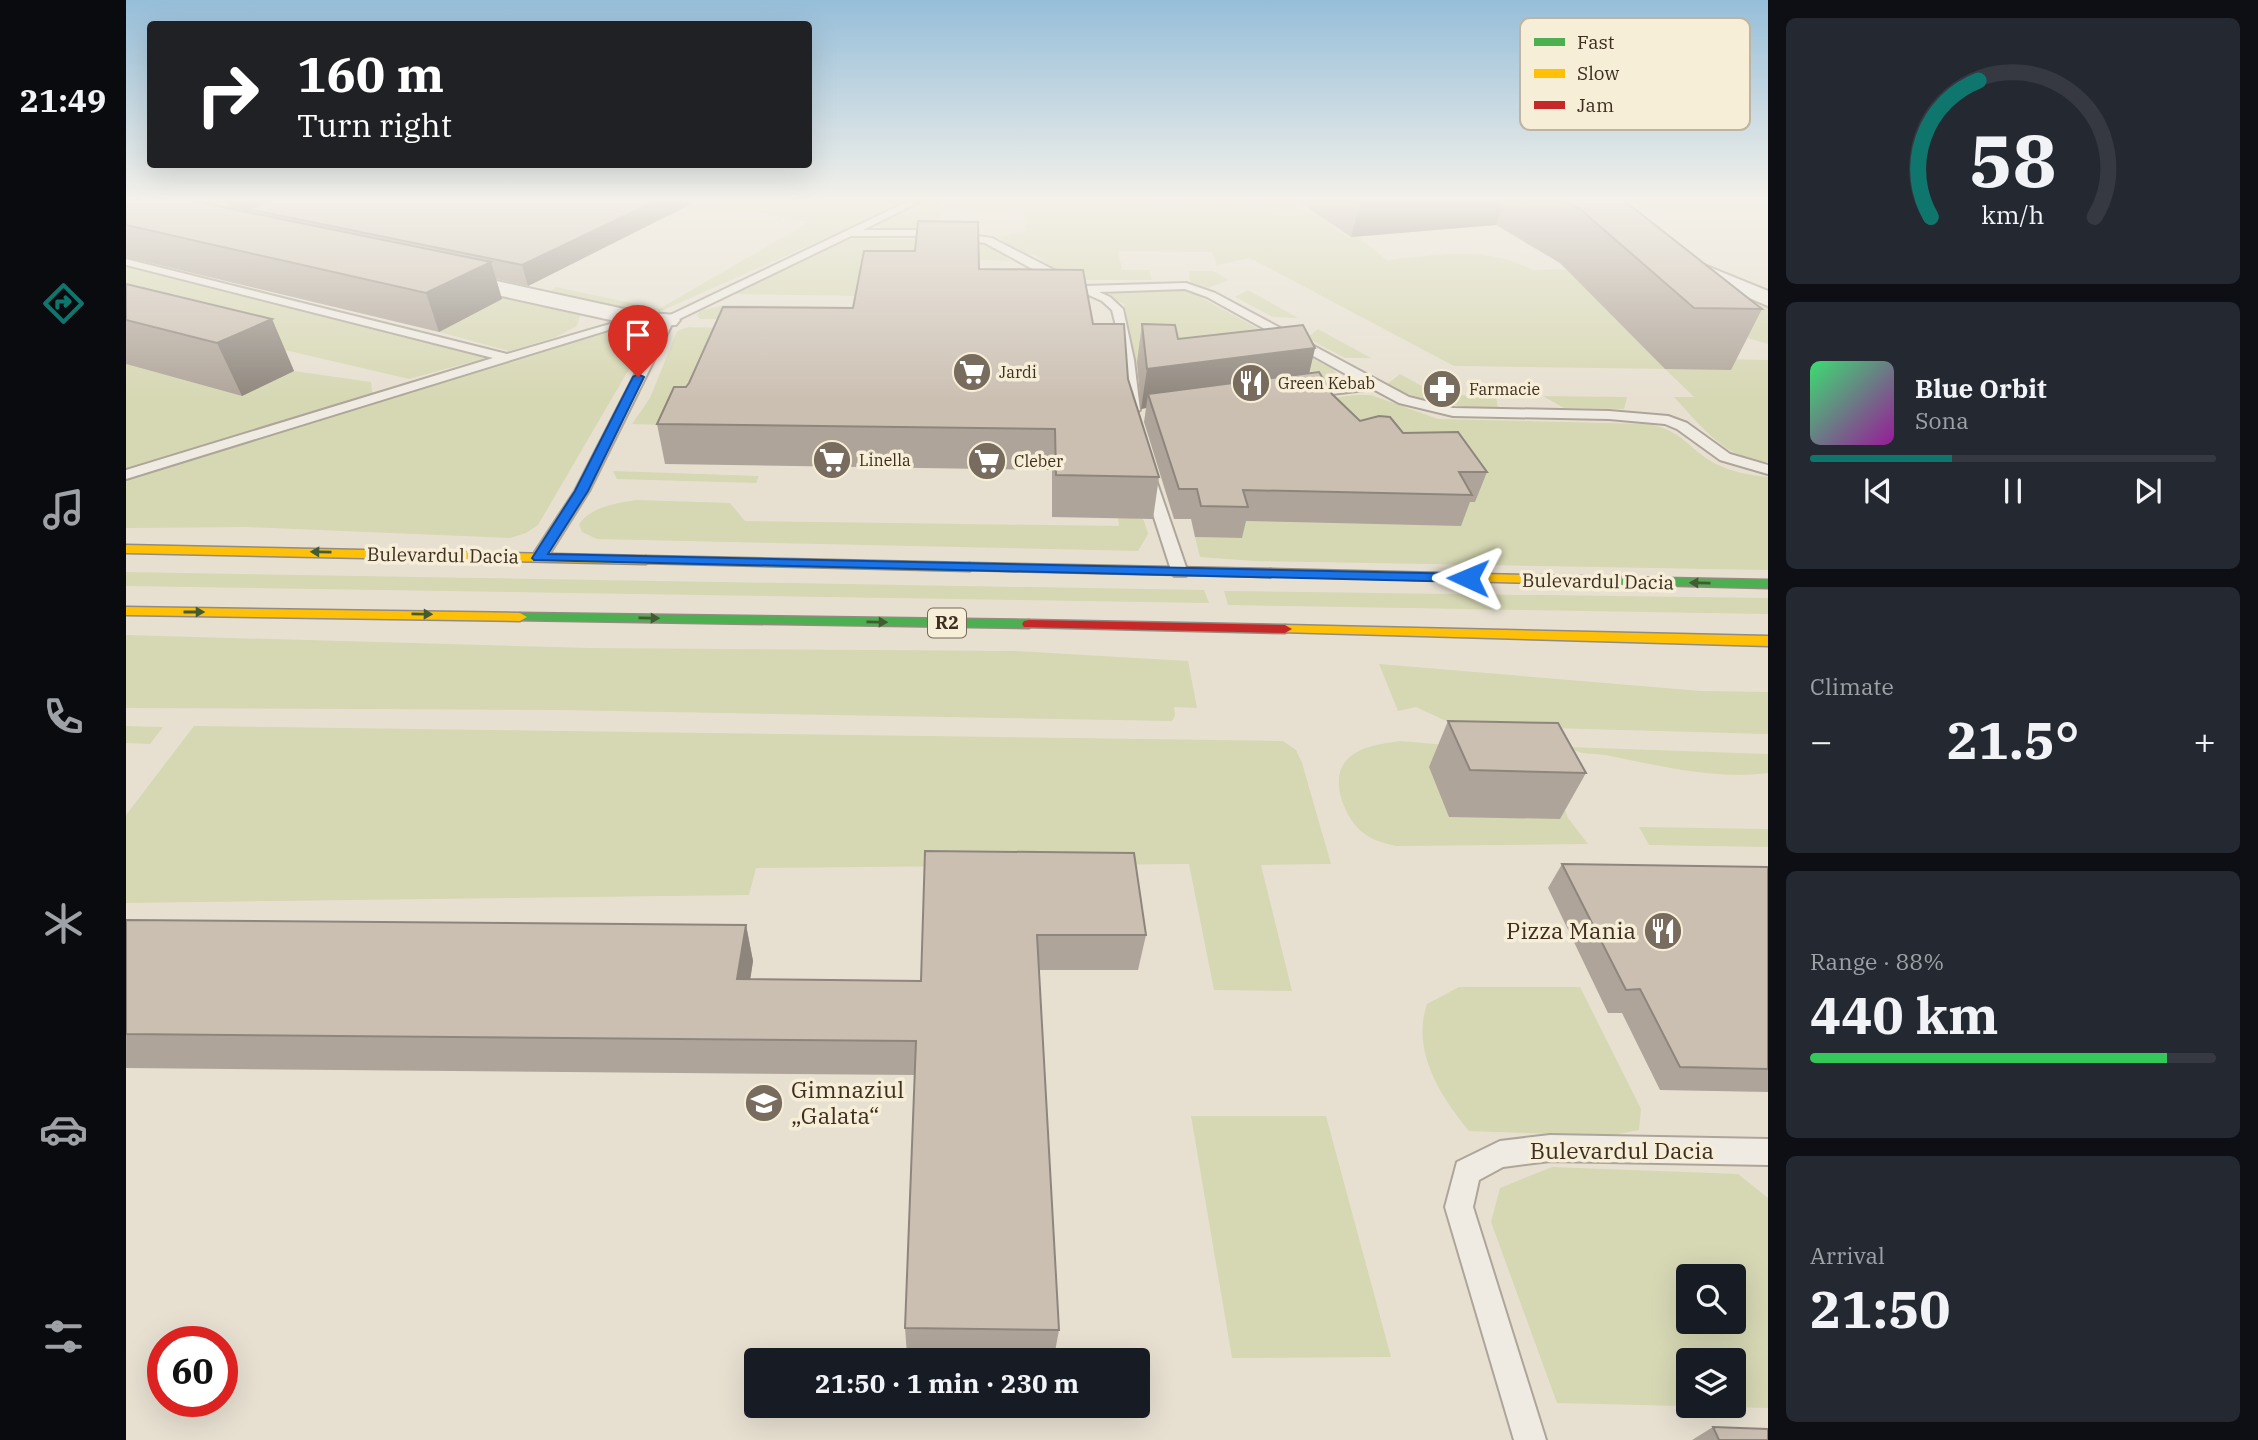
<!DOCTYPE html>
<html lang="en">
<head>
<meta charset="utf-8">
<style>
  :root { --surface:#171b24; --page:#242831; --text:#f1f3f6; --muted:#9ea1a6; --line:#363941; --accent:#0f766e }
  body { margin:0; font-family:"IBM Plex Serif",serif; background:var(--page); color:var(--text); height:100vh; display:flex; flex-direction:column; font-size:26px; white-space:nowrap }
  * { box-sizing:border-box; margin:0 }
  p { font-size:23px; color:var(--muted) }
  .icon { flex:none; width:38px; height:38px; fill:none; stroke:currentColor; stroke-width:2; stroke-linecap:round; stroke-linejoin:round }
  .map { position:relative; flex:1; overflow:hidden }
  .drawer { display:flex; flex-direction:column; gap:18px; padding:18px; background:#0d0f14; width:490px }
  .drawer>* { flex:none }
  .guide { position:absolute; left:21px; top:21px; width:665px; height:147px; border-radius:7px; box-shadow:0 7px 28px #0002; background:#202124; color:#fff; overflow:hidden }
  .fabs { position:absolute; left:1550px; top:1264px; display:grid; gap:14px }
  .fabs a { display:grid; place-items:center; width:70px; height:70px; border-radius:7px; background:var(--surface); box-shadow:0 7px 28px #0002; font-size:35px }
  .speed { position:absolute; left:21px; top:1326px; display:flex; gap:14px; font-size:35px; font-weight:700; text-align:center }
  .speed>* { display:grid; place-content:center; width:91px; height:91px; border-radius:50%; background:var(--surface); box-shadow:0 7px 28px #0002; line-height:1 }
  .speed .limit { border:10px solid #d22; background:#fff; color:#111 }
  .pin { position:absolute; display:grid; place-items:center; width:60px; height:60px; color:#fff; margin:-72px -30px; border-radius:50% 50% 50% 0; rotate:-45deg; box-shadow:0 0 7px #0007 }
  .pin .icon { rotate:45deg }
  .me { position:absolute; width:77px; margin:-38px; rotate:271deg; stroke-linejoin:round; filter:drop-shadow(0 0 5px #0008) }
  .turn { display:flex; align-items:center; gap:24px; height:147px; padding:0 35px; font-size:32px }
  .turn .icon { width:91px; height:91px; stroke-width:2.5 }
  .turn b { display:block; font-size:49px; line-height:60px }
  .big { font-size:52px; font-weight:800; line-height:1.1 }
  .drawer .tile { flex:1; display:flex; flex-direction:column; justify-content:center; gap:10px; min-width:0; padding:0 24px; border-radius:10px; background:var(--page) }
  .drawer .dial { align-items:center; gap:0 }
  .dial svg { height:182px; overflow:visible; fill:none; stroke:var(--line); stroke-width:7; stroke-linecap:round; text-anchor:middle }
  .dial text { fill:var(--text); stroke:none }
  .song { display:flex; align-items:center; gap:21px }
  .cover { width:84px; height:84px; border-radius:10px; background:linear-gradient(135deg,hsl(140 70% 55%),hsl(300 70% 35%)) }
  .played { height:7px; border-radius:4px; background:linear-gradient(90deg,var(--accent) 35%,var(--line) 35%) }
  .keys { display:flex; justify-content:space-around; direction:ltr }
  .heat { display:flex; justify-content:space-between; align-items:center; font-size:38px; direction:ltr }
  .charge { height:10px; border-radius:5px; background:linear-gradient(90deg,#34c759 88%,var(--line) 0) }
  .trip { position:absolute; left:618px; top:1348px; width:406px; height:70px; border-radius:7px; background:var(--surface); box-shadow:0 7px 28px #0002; font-weight:800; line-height:70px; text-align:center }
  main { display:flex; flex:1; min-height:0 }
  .tabs { display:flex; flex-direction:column; width:126px; justify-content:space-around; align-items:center; background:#090b0e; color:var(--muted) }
  .tabs .icon { width:49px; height:49px }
  .tabs .selected { color:var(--accent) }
  .tabs b { font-size:32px; color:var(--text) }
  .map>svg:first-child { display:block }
  .green { fill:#d6d7b3; fill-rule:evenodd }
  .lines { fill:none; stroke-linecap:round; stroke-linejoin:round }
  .lane-casing { stroke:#ada599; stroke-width:4 }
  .street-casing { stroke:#ada599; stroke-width:4 }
  .fast-casing { stroke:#928b80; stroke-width:3 }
  .slow-casing { stroke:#928b80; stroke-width:3 }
  .jam-casing { stroke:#928b80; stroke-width:3 }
  .lane { fill:#efebe3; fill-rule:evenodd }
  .street { fill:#efebe3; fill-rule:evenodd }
  .fast { fill:#4caf50; fill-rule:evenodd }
  .slow { fill:#ffc107; fill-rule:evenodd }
  .jam { fill:#c62828; fill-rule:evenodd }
  .wall { fill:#afa499 }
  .shaded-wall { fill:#8e867d }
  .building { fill:#cbbfb2; stroke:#8e867d; stroke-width:2 }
  .oneway { fill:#425b31 }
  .route { fill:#1a73e8; stroke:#114b97; stroke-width:2 }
  .labels { text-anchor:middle; stroke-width:7; stroke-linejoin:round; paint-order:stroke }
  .far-poi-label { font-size:16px; fill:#3d2e20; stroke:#f7eed8; text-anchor:start }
  .shield { fill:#f7eed8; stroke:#756857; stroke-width:2 }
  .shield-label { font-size:18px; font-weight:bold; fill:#3d2e20 }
  .street-label { font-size:19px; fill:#3d2e20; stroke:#f7eed8 }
  .near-poi-label { font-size:23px; fill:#3d2e20; stroke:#f7eed8; text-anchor:end }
  .near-street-label { font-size:23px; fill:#3d2e20; stroke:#f7eed8 }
  .key { fill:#f7eed8; stroke:#bfb4a1; stroke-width:2 }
  .key-label { font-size:19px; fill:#3d2e20 }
</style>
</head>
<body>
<main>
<nav class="tabs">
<b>21:49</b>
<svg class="icon selected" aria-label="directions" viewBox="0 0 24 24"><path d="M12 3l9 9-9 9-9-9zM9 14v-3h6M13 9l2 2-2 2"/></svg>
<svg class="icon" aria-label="music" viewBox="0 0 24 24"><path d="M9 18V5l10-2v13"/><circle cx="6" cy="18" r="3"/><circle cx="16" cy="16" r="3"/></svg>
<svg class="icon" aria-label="phone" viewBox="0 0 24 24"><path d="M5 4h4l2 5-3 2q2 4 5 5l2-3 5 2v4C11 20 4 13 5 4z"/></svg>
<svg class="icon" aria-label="climate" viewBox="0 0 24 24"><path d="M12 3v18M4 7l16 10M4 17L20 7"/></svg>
<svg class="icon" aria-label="car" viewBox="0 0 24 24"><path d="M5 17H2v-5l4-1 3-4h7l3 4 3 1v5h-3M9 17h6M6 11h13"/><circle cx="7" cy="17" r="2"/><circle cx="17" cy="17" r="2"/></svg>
<svg class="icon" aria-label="filters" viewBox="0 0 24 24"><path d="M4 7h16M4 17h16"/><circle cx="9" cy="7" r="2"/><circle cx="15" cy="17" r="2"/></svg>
</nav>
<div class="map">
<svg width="1642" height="1440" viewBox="0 0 1642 1440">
  <rect width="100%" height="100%" fill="#e7e0d1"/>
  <g class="green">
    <polygon points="558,199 789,199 528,314 424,292 430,287 533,309 683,222"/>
    <path d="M 802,199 L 814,199 L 812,221 C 796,230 769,233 752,226 L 751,222 Z"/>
    <path d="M 832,199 L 983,199 L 1001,210 L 1119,199 L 1140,212 L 1155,215 L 1366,204 L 1195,218 L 1221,237 L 1232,237 L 1261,260 C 1313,255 1358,245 1407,270 L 1550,266 L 1642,304 L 1642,344 L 1618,337 L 1593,359 L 1642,360 L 1642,462 C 1601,461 1574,425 1548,397 L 1568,397 L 1539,369 L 1328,366 L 1124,258 L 1091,265 L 1086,252 L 992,251 L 996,270 L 1023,270 L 1026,280 L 954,280 L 937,275 L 909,255 L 895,254 L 872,237 L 900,231 L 898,207 L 830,207 Z"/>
    <polygon points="720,238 842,240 865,246 885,261 852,260 737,296 607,294"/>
    <polygon points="220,260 448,309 454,315 451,326 430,337 383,351 313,332 350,312 189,275 148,292 143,291"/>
    <polygon points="0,267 360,358 283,379 27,319 0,328"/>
    <polygon points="1063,271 1087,271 1103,280 1082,288 1064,283"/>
    <polygon points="990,290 1043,290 1065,292 1206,369 1216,378 1206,384 1182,387 1015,391 998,304 981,296"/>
    <polygon points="1122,290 1172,318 1147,317 1109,297"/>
    <polygon points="599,305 735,307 732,321 574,319 571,315 574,311"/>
    <polygon points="503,325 527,328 412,525 400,533 384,538 120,527 0,528 0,364 116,396 168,371 245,382 246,391 253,400"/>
    <polygon points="562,327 649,329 567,426 506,424 524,398 551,331"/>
    <polygon points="1192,329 1245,358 1219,358 1181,338"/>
    <path d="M 1274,374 L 1312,395 L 1370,396 L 1372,408 C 1324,406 1305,405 1260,385 Z"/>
    <path d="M 1230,395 L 1245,395 L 1312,419 L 1522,424 C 1558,431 1560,447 1588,463 C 1605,472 1623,475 1642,477 L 1642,570 L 1128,561 L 1074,557 L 1069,537 L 1115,538 L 1111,520 L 1187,400 Z"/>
    <polygon points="1417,396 1501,397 1498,409 1438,408"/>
    <polygon points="487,471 633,476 630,483 491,479"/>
    <path d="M 510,500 L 604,503 L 619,521 L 993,526 L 992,518 L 1013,514 L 1018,521 L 1022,534 L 1012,551 L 471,539 L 456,532 L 453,524 C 467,506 488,504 510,500 Z"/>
    <polygon points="0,572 1078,590 1083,603 0,586"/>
    <polygon points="1098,591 1642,598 1642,614 1102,605"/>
    <polygon points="0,635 464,648 889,651 1062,661 1071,708 1048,707 1049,716 1046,721 431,710 0,708"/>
    <polygon points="1253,664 1575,691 1642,692 1642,734 1352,726 1318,720 1290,707 1272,711"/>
    <polygon points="0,726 37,727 24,744 0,743"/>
    <polygon points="68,726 1157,741 1170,750 1176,763 1205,864 1135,865 1166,991 1088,990 1063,864 630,868 623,895 0,903 0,815"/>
    <path d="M 1274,741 L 1321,745 L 1429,783 L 1442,818 L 1462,844 L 1270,846 C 1257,843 1245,840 1235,831 C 1219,817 1204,781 1219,762 C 1231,746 1256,744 1274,741 Z"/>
    <path d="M 1442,747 L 1642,754 L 1642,773 C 1590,780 1535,766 1484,756 C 1465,752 1460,757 1442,747 Z"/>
    <polygon points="1513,827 1642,829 1642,847 1523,845"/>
    <path d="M 1333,987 L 1454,987 L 1515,1109 L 1513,1130 L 1482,1136 L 1343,1131 C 1314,1096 1285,1050 1301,1004 Z"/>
    <polygon points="1065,1116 1200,1116 1265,1357 1106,1358"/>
    <path d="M 1426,1167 L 1612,1174 L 1642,1198 L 1642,1408 L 1431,1403 L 1365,1222 L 1374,1188 ZM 1563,1276 L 1608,1276 L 1608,1321 L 1563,1321 ZM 1563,1360 L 1608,1360 L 1608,1405 L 1563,1405 Z"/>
  </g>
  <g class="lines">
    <g class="lane-casing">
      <g id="lane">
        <polygon points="787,199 799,199 737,230 806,230 866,238 959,286 1060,283 1089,293 1283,397 1327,408 1483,411 1542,416 1561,423 1604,454 1642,465 1642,474 1594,460 1551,429 1539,424 1483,419 1327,416 1273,403 1247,389 1173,398 1173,392 1178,391 1236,383 1081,297 1059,289 973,292 984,297 997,309 1008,360 1014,410 1007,414 1002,413 989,322 986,310 976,301 912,272 859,243 806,236 725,236 547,322 463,491 419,561 407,561 405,558 449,491 538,318"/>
        <polygon points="0,259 381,354 508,317 518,319 0,479 0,470 367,358 0,265"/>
        <polygon points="1022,473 1029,477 1062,573 1060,576 1048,576 1046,573 1015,477"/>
        <polygon points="1424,1135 1642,1139 1642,1165 1424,1161 1377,1167 1353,1180 1347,1207 1420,1440 1388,1440 1319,1207 1331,1162 1374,1141"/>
      </g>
    </g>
    <g class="street-casing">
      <g id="street">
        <polygon points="1551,254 1642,291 1642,306 1544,264 1540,260 1544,256"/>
        <polygon points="320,270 512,312 550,315 554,320 550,325 512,326 312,282 309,277 312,272"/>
      </g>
    </g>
    <g class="fast-casing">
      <g id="fast">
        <polygon points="520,556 844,563 851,567 844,571 515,563 513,560"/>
        <polygon points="1486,577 1642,580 1642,588 1481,584 1479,581"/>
        <polygon points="394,613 903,620 910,624 903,628 389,620 387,617"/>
      </g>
    </g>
    <g class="slow-casing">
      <g id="slow">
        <polygon points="0,545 520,556 527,560 520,564 0,553"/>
        <polygon points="1145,569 1486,577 1493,581 1486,585 1140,576 1138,573 1140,570"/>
        <polygon points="0,607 394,613 401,617 394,621 0,615"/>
        <polygon points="1159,625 1642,636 1642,646 1154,632 1152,629"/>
      </g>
    </g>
    <g class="jam-casing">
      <g id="jam">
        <polygon points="844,563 1145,569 1152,573 1145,577 839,570 839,564"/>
        <polygon points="903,620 1159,625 1166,629 1159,633 898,627 896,624 898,621"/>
      </g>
    </g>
    <use href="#lane" class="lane"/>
    <use href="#street" class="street"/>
    <use href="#fast" class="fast"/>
    <use href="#slow" class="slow"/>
    <use href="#jam" class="jam"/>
  </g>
  <g class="wall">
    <polygon points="0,199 562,199 563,205 402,286 370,279 376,299 313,332 0,257"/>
    <polygon points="1169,199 1496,199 1636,309 1605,370 1539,369 1434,263 1370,225 1225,237"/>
    <polygon points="0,284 146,319 168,371 116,396 0,364"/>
    <polygon points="727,308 967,324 1002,379 1033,477 1027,519 926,517 926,470 539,464 531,424 560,387"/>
    <polygon points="1016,324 1052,339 1189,348 1183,373 1234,421 1277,433 1361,472 1349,502 1344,502 1335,526 1120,521 1116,538 1069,537 1065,519 1048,519 1018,422 1020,408 1015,409 1011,362"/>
    <polygon points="1322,721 1460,773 1434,819 1323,817 1303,767"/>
    <polygon points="799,851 1020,935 1012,970 913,970 933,1330 928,1357 781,1355 779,1328 789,1075 0,1068 0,920 620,925 627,961 624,980 795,981"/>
    <polygon points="1436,864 1642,867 1642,1092 1534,1090 1496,1013 1482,1013 1422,888"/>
    <polygon points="1587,1427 1642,1440 1566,1440"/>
  </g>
  <g class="shaded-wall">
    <polygon points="101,199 180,199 122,209 127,219 112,224"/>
    <polygon points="534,199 562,199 563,205 402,286 396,265"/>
    <polygon points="1235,199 1379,199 1370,225 1225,237"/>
    <polygon points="365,262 376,299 313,332 300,293"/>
    <polygon points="146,319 168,371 116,396 91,343"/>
    <polygon points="1189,348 1180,387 1022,394 1020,408 1015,409 1021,369"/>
    <polygon points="620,925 627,961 619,1014 611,979"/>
  </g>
  <g class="building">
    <polygon points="0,199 57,199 365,262 300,293 0,225"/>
    <polygon points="149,199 534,199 396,265 122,209"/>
    <polygon points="1434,199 1496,199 1636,309 1568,308 1454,209"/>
    <polygon points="792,221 852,222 853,269 957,270 967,324 998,324 1002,379 1033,477 930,475 929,429 531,424 548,387 560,387 563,383 597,307 727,308 738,251 789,251"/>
    <polygon points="0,284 146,319 91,343 0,320"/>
    <polygon points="1016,324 1049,325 1052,339 1177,325 1189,348 1021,369"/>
    <polygon points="1193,372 1206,394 1234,421 1253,416 1264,417 1277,433 1332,432 1361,472 1333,472 1346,495 1117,490 1122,507 1075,506 1071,489 1053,489 1022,394"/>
    <polygon points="1322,721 1432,723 1460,773 1344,770"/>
    <polygon points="799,851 1008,853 1020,935 911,935 933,1330 779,1328 790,1041 0,1034 0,920 620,925 611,979 795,981"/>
    <polygon points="1436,864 1642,867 1642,1069 1554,1067 1514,989 1500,990"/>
    <polygon points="1587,1427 1642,1429 1642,1440 1593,1440"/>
  </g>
  <defs><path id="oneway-solid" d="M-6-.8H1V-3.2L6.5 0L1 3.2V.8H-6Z" transform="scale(1.75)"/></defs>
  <g class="oneway">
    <use href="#oneway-solid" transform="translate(195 552) rotate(-179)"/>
    <use href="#oneway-solid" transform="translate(1574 583) rotate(-179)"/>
    <use href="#oneway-solid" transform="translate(68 612)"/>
    <use href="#oneway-solid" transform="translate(296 614) rotate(1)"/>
    <use href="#oneway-solid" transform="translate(523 618) rotate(1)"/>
    <use href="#oneway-solid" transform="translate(751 622) rotate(1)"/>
  </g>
  <linearGradient id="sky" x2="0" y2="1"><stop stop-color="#96bed9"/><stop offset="0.5" stop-color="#f4f1ea"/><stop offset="1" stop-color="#f4f1ea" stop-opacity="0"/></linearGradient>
  <rect width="1642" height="400" fill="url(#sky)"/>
  <polygon class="route" points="512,374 518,377 462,491 422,554 1342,574 1348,578 1342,582 408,560 406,558 449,491 507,377"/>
  <defs>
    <g id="supermarket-disc" transform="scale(2.0125)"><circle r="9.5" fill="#786c5e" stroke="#f7eed8"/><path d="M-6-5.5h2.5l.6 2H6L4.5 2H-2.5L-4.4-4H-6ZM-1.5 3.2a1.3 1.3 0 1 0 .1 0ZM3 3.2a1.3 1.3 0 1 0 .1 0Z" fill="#fff"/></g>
    <g id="restaurant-disc" transform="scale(2.0125)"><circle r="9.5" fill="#786c5e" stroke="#f7eed8"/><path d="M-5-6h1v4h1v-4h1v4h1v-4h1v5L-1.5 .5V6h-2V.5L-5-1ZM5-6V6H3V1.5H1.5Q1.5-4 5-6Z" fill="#fff"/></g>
    <g id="pharmacy-disc" transform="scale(2.0125)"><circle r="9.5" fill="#786c5e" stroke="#f7eed8"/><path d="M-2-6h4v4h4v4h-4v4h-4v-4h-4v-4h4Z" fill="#fff"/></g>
    <g id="school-disc" transform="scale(2.0125)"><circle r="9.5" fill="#786c5e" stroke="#f7eed8"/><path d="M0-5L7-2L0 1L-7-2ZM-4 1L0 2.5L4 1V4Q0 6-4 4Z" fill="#fff"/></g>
  </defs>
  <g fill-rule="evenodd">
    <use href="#supermarket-disc" x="846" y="372"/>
    <use href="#restaurant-disc" x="1125" y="383"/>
    <use href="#pharmacy-disc" x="1316" y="389"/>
    <use href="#supermarket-disc" x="706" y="460"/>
    <use href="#supermarket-disc" x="861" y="461"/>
    <use href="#restaurant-disc" x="1537" y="931"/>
    <use href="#school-disc" x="638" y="1103"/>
  </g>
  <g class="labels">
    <g class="far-poi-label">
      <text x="873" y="378">Jardi</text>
      <text x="1152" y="389">Green Kebab</text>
      <text x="1343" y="395">Farmacie</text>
      <text x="733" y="466">Linella</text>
      <text x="888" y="467">Cleber</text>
    </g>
    <rect class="shield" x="802" y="608.5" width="38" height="29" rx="5"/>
    <g class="shield-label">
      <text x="821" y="629">R2</text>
    </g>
    <g class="street-label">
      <text transform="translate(317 555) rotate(1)" y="7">Bulevardul Dacia</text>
      <text transform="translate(1472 581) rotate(1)" y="7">Bulevardul Dacia</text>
    </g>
    <g class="near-poi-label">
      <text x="1510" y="939">Pizza Mania</text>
      <text x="665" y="1098" text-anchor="start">Gimnaziul<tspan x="665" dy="26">„Galata“</tspan></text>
    </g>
    <g class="near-street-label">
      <text x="1496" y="1159">Bulevardul Dacia</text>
    </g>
  </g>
  <rect x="1394" y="18" width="230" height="112" rx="10" class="key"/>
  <rect x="1408" y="38" width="31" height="8" fill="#4caf50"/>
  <rect x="1408" y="69" width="31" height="9" fill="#ffc107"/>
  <rect x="1408" y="101" width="31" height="8" fill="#c62828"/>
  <g class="key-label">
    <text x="1451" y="49">Fast</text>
    <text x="1451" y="80">Slow</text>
    <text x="1451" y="112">Jam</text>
  </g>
</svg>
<div class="fabs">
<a><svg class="icon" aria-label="search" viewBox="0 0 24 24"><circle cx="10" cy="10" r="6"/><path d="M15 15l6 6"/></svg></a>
<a><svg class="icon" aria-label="layers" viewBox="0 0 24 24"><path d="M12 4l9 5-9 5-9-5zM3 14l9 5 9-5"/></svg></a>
</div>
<div class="speed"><div class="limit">60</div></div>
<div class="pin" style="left:512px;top:377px;background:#d93025"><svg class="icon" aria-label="arrive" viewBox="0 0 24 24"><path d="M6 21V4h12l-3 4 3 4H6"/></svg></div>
<svg class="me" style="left:1342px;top:578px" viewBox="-20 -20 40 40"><path d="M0-17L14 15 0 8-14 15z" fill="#1a73e8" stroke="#fff" stroke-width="4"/></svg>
<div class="trip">21:50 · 1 min · 230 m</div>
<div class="guide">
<div class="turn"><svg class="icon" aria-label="right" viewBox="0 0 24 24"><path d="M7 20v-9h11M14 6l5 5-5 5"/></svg><div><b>160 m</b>Turn right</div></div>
</div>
</div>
<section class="drawer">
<div class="tile dial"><svg viewBox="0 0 100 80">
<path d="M14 69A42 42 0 1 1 86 69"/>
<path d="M14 69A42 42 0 0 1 35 9" stroke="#0f766e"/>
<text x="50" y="56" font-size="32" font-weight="700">58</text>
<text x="50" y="72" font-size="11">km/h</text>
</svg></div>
<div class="tile">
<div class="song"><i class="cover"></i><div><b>Blue Orbit</b><p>Sona</p></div></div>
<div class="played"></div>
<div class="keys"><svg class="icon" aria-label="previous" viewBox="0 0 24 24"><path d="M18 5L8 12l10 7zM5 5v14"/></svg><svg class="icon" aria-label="pause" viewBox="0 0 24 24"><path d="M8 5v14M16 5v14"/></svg><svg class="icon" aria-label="next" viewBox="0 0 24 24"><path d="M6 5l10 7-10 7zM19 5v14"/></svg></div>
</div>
<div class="tile"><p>Climate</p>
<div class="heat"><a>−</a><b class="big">21.5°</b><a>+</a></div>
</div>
<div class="tile"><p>Range · 88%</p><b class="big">440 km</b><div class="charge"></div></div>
<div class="tile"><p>Arrival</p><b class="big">21:50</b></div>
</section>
</main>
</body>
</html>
